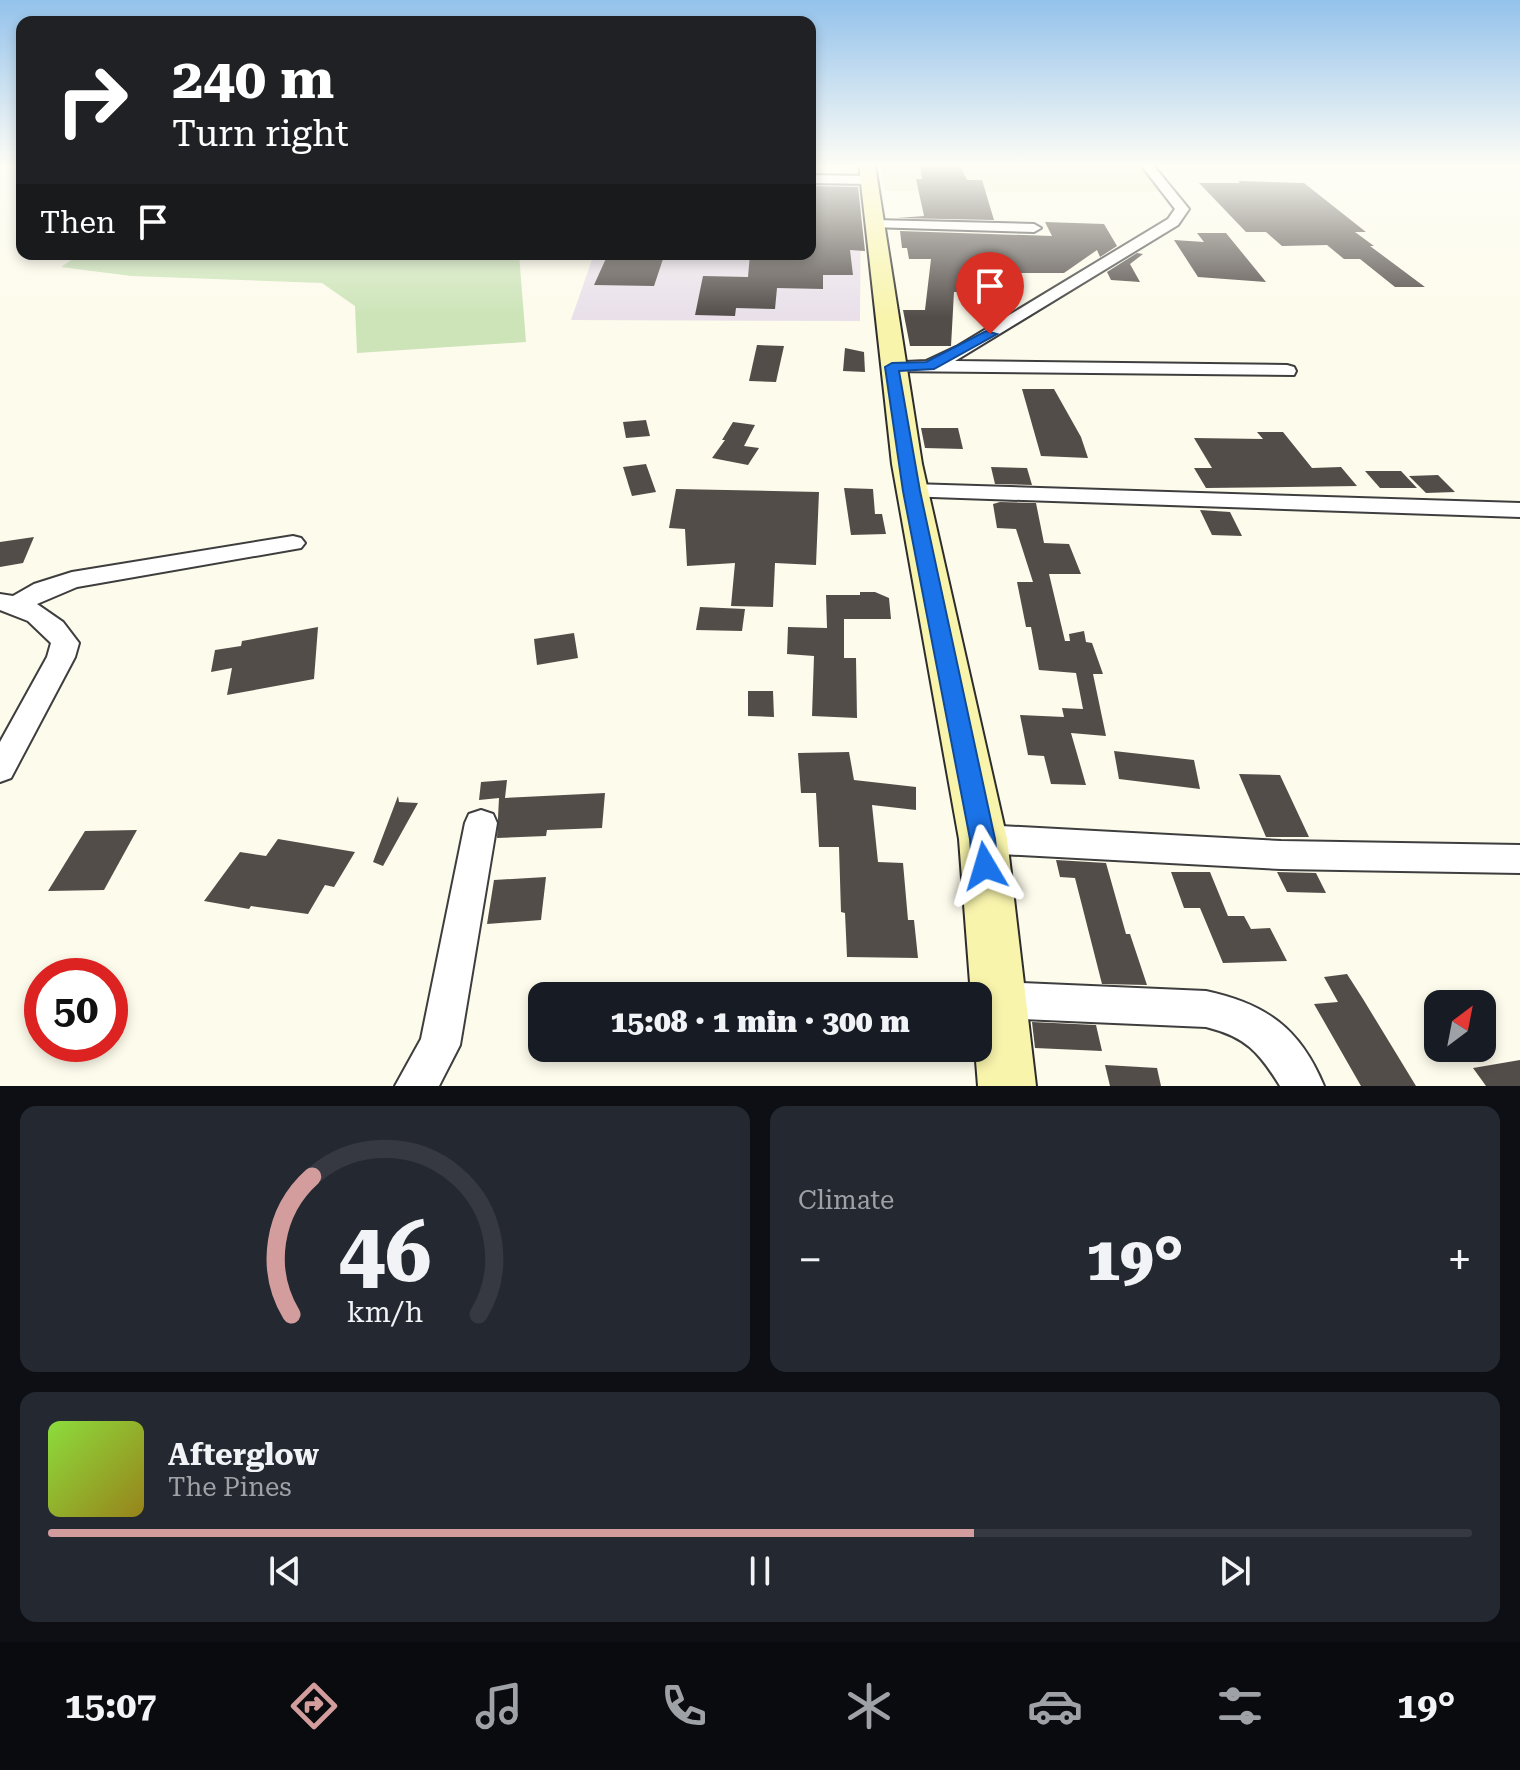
<!DOCTYPE html>
<html lang="en">
<head>
<meta charset="utf-8">
<style>
  :root { --surface:#171b24; --page:#242831; --text:#f1f3f6; --muted:#9ea1a6; --line:#363941; --accent:#d39d9d }
  body { margin:0; font-family:"Roboto Serif",serif; background:var(--page); color:var(--text); height:100vh; display:flex; flex-direction:column; font-size:30px; white-space:nowrap }
  * { box-sizing:border-box; margin:0 }
  p { font-size:26px; color:var(--muted) }
  .icon { flex:none; width:44px; height:44px; fill:none; stroke:currentColor; stroke-width:2; stroke-linecap:round; stroke-linejoin:round }
  .map { position:relative; height:1086px; overflow:hidden }
  .side { display:flex; flex-direction:column; gap:20px; padding:20px; background:#0d0f14; flex:1 }
  .side>* { flex:none }
  .hud { position:absolute; left:16px; top:16px; width:800px; height:244px; border-radius:16px; box-shadow:0 4px 12px #0003; background:#202124; color:#fff; overflow:hidden }
  .needle { width:52px; rotate:32deg }
  .fabs { position:absolute; left:1424px; top:990px; display:grid; gap:16px }
  .fabs a { display:grid; place-items:center; width:72px; height:72px; border-radius:16px; background:var(--surface); box-shadow:0 4px 12px #0003; font-size:40px }
  .speed { position:absolute; left:24px; top:958px; display:flex; gap:16px; font-size:40px; font-weight:700; text-align:center }
  .speed>* { display:grid; place-content:center; width:104px; height:104px; border-radius:50%; background:var(--surface); box-shadow:0 4px 12px #0003; line-height:1 }
  .speed .limit { border:12px solid #d22; background:#fff; color:#111 }
  .pin { position:absolute; display:grid; place-items:center; width:68px; height:68px; color:#fff; margin:-82px -34px; border-radius:50% 50% 50% 0; rotate:-45deg; box-shadow:0 0 8px #0007 }
  .pin .icon { rotate:45deg }
  .me { position:absolute; width:88px; margin:-44px; rotate:353deg; stroke-linejoin:round; filter:drop-shadow(0 0 6px #0008) }
  .turn { display:flex; align-items:center; gap:28px; height:168px; padding:0 24px; font-size:36px }
  .turn .icon { width:104px; height:104px; stroke-width:2.5 }
  .turn b { display:block; font-size:56px; line-height:68px }
  .then { display:flex; align-items:center; height:76px; padding:0 24px; background:#0003; gap:16px; font-size:30px }
  .big { font-size:60px; font-weight:800; line-height:1.1 }
  .side .tile { flex:1; display:flex; flex-direction:column; justify-content:center; gap:12px; min-width:0; padding:0 28px; border-radius:16px; background:var(--page) }
  .side .dial { align-items:center; gap:0 }
  .dial svg { height:208px; overflow:visible; fill:none; stroke:var(--line); stroke-width:7; stroke-linecap:round; text-anchor:middle }
  .dial text { fill:var(--text); stroke:none }
  .song { display:flex; align-items:center; gap:24px }
  .cover { width:96px; height:96px; border-radius:12px; background:linear-gradient(135deg,hsl(90 70% 55%),hsl(50 70% 35%)) }
  .played { height:8px; border-radius:4px; background:linear-gradient(90deg,var(--accent) 65%,var(--line) 65%) }
  .keys { display:flex; justify-content:space-around; direction:ltr }
  .heat { display:flex; justify-content:space-between; align-items:center; font-size:44px; direction:ltr }
  .side .tiles { flex:1; display:grid; gap:20px; grid-template-columns:1fr 1fr }
  .tile:last-child { grid-column:span 2 }
  .trip { position:absolute; left:528px; top:982px; width:464px; height:80px; border-radius:16px; background:var(--surface); box-shadow:0 4px 12px #0003; font-weight:800; line-height:80px; text-align:center }
  .tab-bar { display:flex; height:128px; justify-content:space-around; align-items:center; background:#090b0e; color:var(--muted) }
  .tab-bar .icon { width:56px; height:56px }
  .tab-bar .selected { color:var(--accent) }
  .tab-bar b { font-size:36px; color:var(--text) }
  .map>svg:first-child { display:block }
  .industrial { fill:#e9e0ea }
  .farmland { fill:#f1f0ce }
  .green { fill:#cce4b8 }
  .building { fill:#534d49 }
  .lines { fill:none; stroke-linecap:round; stroke-linejoin:round }
  .street-casing { stroke:#3e3e3e; stroke-width:4 }
  .secondary-casing { stroke:#2d2d2d; stroke-width:4 }
  .street { fill:#fff; fill-rule:evenodd }
  .secondary { fill:#f8f4ac; fill-rule:evenodd }
  .route { fill:#1a73e8; stroke:#114b97; stroke-width:2 }
</style>
</head>
<body>
<div class="map">
<svg width="1520" height="1086" viewBox="0 0 1520 1086">
  <rect width="100%" height="100%" fill="#fdfbeb"/>
  <polygon class="industrial" points="810,181 861,181 860,321 571,320 594,254 810,254"/>
  <polygon class="farmland" points="882,165 1139,165 1168,192 885,191"/>
  <polygon class="green" points="80,254 519,254 526,342 357,353 355,306 322,283 131,276 61,267"/>
  <g class="building">
    <polygon points="920,165 960,165 967,180 982,180 994,220 897,218 924,216 916,179 922,179"/>
    <polygon points="1238,181 1304,183 1366,232 1355,232 1374,246 1370,246 1425,287 1395,287 1360,259 1344,259 1327,245 1282,246 1266,232 1246,232 1199,183 1240,183"/>
    <polygon points="810,186 858,187 865,251 850,250 853,275 823,275 823,289 777,288 775,309 736,308 735,316 695,315 703,276 748,277 750,254 810,254"/>
    <polygon points="1045,222 1104,224 1117,246 1100,257 1097,250 1064,273 969,273 970,279 957,279 962,292 954,292 951,346 910,346 903,310 925,310 931,259 909,259 907,248 902,248 900,231 1052,236"/>
    <polygon points="1197,233 1226,233 1266,282 1198,277 1174,240 1204,242"/>
    <polygon points="1137,253 1143,254 1130,264 1140,282 1111,280 1107,272"/>
    <polygon points="608,254 638,254 636,258 663,259 654,286 594,285"/>
    <polygon points="757,345 784,346 776,382 749,381"/>
    <polygon points="845,348 864,352 865,372 843,371"/>
    <polygon points="1022,389 1054,389 1081,437 1088,458 1041,456"/>
    <polygon points="646,420 650,436 626,438 623,422"/>
    <polygon points="733,422 755,425 744,446 759,448 748,465 712,458 725,440 722,440"/>
    <polygon points="921,428 958,428 963,449 925,448"/>
    <polygon points="1257,432 1283,432 1312,468 1341,467 1357,486 1206,488 1194,468 1212,468 1194,438 1263,439"/>
    <polygon points="646,464 656,492 632,496 623,467"/>
    <polygon points="991,467 1027,468 1032,485 995,484"/>
    <polygon points="1365,471 1401,471 1417,488 1380,488"/>
    <polygon points="1438,475 1455,492 1426,493 1409,476"/>
    <polygon points="844,488 873,489 875,514 882,514 886,534 851,535"/>
    <polygon points="676,489 819,492 816,565 775,563 773,607 731,606 735,563 687,566 685,529 669,528"/>
    <polygon points="1000,502 1036,503 1044,543 1069,544 1081,574 1049,574 1065,641 1070,641 1069,634 1084,631 1086,642 1092,643 1103,674 1093,674 1106,736 1071,733 1086,785 1051,784 1044,756 1028,755 1020,715 1064,717 1062,708 1083,709 1076,673 1039,670 1031,627 1026,627 1017,582 1033,582 1016,529 997,528 993,504"/>
    <polygon points="1200,510 1230,512 1242,536 1212,535"/>
    <polygon points="34,537 23,563 0,567 0,542"/>
    <polygon points="860,592 875,592 889,598 891,619 844,619 844,658 856,658 857,718 812,716 814,656 787,654 788,627 827,628 826,595 860,595"/>
    <polygon points="700,607 745,609 742,631 696,630"/>
    <polygon points="318,627 314,679 227,695 232,668 211,672 215,650 241,646 242,641"/>
    <polygon points="574,633 578,658 537,665 534,639"/>
    <polygon points="748,691 773,691 774,717 748,716"/>
    <polygon points="1114,751 1194,760 1200,789 1119,779"/>
    <polygon points="849,752 854,780 916,787 916,810 872,805 878,862 903,863 908,920 914,920 918,958 847,957 845,913 841,912 839,847 819,847 816,793 801,793 798,753"/>
    <polygon points="1239,774 1280,775 1309,837 1266,837"/>
    <polygon points="507,780 505,798 605,793 602,828 547,830 546,836 497,838 499,798 479,800 481,782"/>
    <polygon points="398,796 399,802 418,803 383,866 373,862"/>
    <polygon points="137,830 104,890 48,891 85,831"/>
    <polygon points="278,839 355,852 334,887 325,885 308,914 251,906 249,909 204,901 240,852 266,856"/>
    <polygon points="1056,860 1106,863 1126,934 1130,934 1147,985 1102,984 1075,878 1060,877"/>
    <polygon points="1171,872 1210,872 1228,916 1244,916 1251,929 1270,928 1287,961 1223,963 1200,908 1184,908"/>
    <polygon points="1277,872 1316,873 1326,893 1287,892"/>
    <polygon points="546,877 541,920 487,924 494,880"/>
    <polygon points="1347,974 1363,999 1416,1086 1361,1086 1314,1004 1338,1002 1324,977"/>
    <polygon points="1032,1022 1096,1025 1102,1051 1035,1048"/>
    <polygon points="1520,1060 1520,1086 1486,1086 1473,1068"/>
    <polygon points="1105,1065 1157,1068 1161,1086 1110,1086"/>
  </g>
  <g class="lines">
    <g class="street-casing">
      <g id="street">
        <polygon points="1141,165 1153,165 1189,209 1178,225 955,361 1287,365 1294,367 1296,371 1294,375 885,371 883,367 885,363 926,361 958,346 1168,219 1175,209"/>
        <polygon points="810,175 870,176 876,180 870,184 810,183"/>
        <polygon points="875,220 1034,224 1041,228 1034,232 870,227 868,224"/>
        <polygon points="912,484 1520,503 1520,517 904,496 901,491 904,486"/>
        <polygon points="293,536 301,538 305,543 301,548 77,587 37,604 63,622 79,643 75,657 11,778 0,782 0,742 47,657 51,643 28,621 0,610 0,594 13,596 34,584 72,572"/>
        <polygon points="481,810 493,814 497,823 460,1045 439,1086 395,1086 421,1039 465,823 469,814"/>
        <polygon points="983,825 1281,841 1520,845 1520,873 1281,869 983,853 971,849 966,839 971,829"/>
        <path d="M 997,982 L 1206,991 C 1266,1004 1300,1028 1324,1086 L 1280,1086 C 1259,1052 1246,1037 1206,1027 L 997,1018 L 983,1013 L 978,1001 L 983,987 Z"/>
      </g>
    </g>
    <g class="secondary-casing">
      <polygon id="secondary" points="859,165 875,165 922,464 1007,839 1036,1086 978,1086 975,1048 978,1048 978,996 971,996 959,839 892,464"/>
    </g>
    <use href="#street" class="street"/>
    <use href="#secondary" class="secondary"/>
  </g>
  <linearGradient id="sky" x2="0" y2="1"><stop stop-color="#93c2eb"/><stop offset="0.52" stop-color="#fefdf6"/><stop offset="1" stop-color="#fefdf6" stop-opacity="0"/></linearGradient>
  <rect width="1520" height="317" fill="url(#sky)"/>
  <polygon class="route" points="986,331 997,334 934,369 899,371 920,491 995,839 998,866 994,874 985,877 976,874 972,866 970,839 903,491 885,367 892,363 926,362"/>
</svg>
<div class="fabs">
<a><svg class="needle" viewBox="-14 -14 28 28"><path d="M0-13l5 13h-10z" fill="#e53935"/><path d="M0 13l5-13h-10z" fill="#9ea1a6"/></svg></a>
</div>
<div class="speed"><div class="limit">50</div></div>
<div class="pin" style="left:990px;top:334px;background:#d93025"><svg class="icon" aria-label="arrive" viewBox="0 0 24 24"><path d="M6 21V4h12l-3 4 3 4H6"/></svg></div>
<svg class="me" style="left:985px;top:866px" viewBox="-20 -20 40 40"><path d="M0-17L14 15 0 8-14 15z" fill="#1a73e8" stroke="#fff" stroke-width="4"/></svg>
<div class="trip">15:08 · 1 min · 300 m</div>
<div class="hud">
<div class="turn"><svg class="icon" aria-label="right" viewBox="0 0 24 24"><path d="M7 20v-9h11M14 6l5 5-5 5"/></svg><div><b>240 m</b>Turn right</div></div>
<div class="then">Then<svg class="icon" aria-label="arrive" viewBox="0 0 24 24"><path d="M6 21V4h12l-3 4 3 4H6"/></svg></div>
</div>
</div>
<section class="side">
<div class="tiles">
<div class="tile dial"><svg viewBox="0 0 100 80">
<path d="M14 69A42 42 0 1 1 86 69"/>
<path d="M14 69A42 42 0 0 1 22 16" stroke="#d39d9d"/>
<text x="50" y="56" font-size="32" font-weight="700">46</text>
<text x="50" y="72" font-size="11">km/h</text>
</svg></div>
<div class="tile"><p>Climate</p>
<div class="heat"><a>−</a><b class="big">19°</b><a>+</a></div>
</div>
<div class="tile">
<div class="song"><i class="cover"></i><div><b>Afterglow</b><p>The Pines</p></div></div>
<div class="played"></div>
<div class="keys"><svg class="icon" aria-label="previous" viewBox="0 0 24 24"><path d="M18 5L8 12l10 7zM5 5v14"/></svg><svg class="icon" aria-label="pause" viewBox="0 0 24 24"><path d="M8 5v14M16 5v14"/></svg><svg class="icon" aria-label="next" viewBox="0 0 24 24"><path d="M6 5l10 7-10 7zM19 5v14"/></svg></div>
</div>
</div>
</section>
<nav class="tab-bar">
<b>15:07</b>
<svg class="icon selected" aria-label="directions" viewBox="0 0 24 24"><path d="M12 3l9 9-9 9-9-9zM9 14v-3h6M13 9l2 2-2 2"/></svg>
<svg class="icon" aria-label="music" viewBox="0 0 24 24"><path d="M9 18V5l10-2v13"/><circle cx="6" cy="18" r="3"/><circle cx="16" cy="16" r="3"/></svg>
<svg class="icon" aria-label="phone" viewBox="0 0 24 24"><path d="M5 4h4l2 5-3 2q2 4 5 5l2-3 5 2v4C11 20 4 13 5 4z"/></svg>
<svg class="icon" aria-label="climate" viewBox="0 0 24 24"><path d="M12 3v18M4 7l16 10M4 17L20 7"/></svg>
<svg class="icon" aria-label="car" viewBox="0 0 24 24"><path d="M5 17H2v-5l4-1 3-4h7l3 4 3 1v5h-3M9 17h6M6 11h13"/><circle cx="7" cy="17" r="2"/><circle cx="17" cy="17" r="2"/></svg>
<svg class="icon" aria-label="filters" viewBox="0 0 24 24"><path d="M4 7h16M4 17h16"/><circle cx="9" cy="7" r="2"/><circle cx="15" cy="17" r="2"/></svg>
<b>19°</b>
</nav>
</body>
</html>
